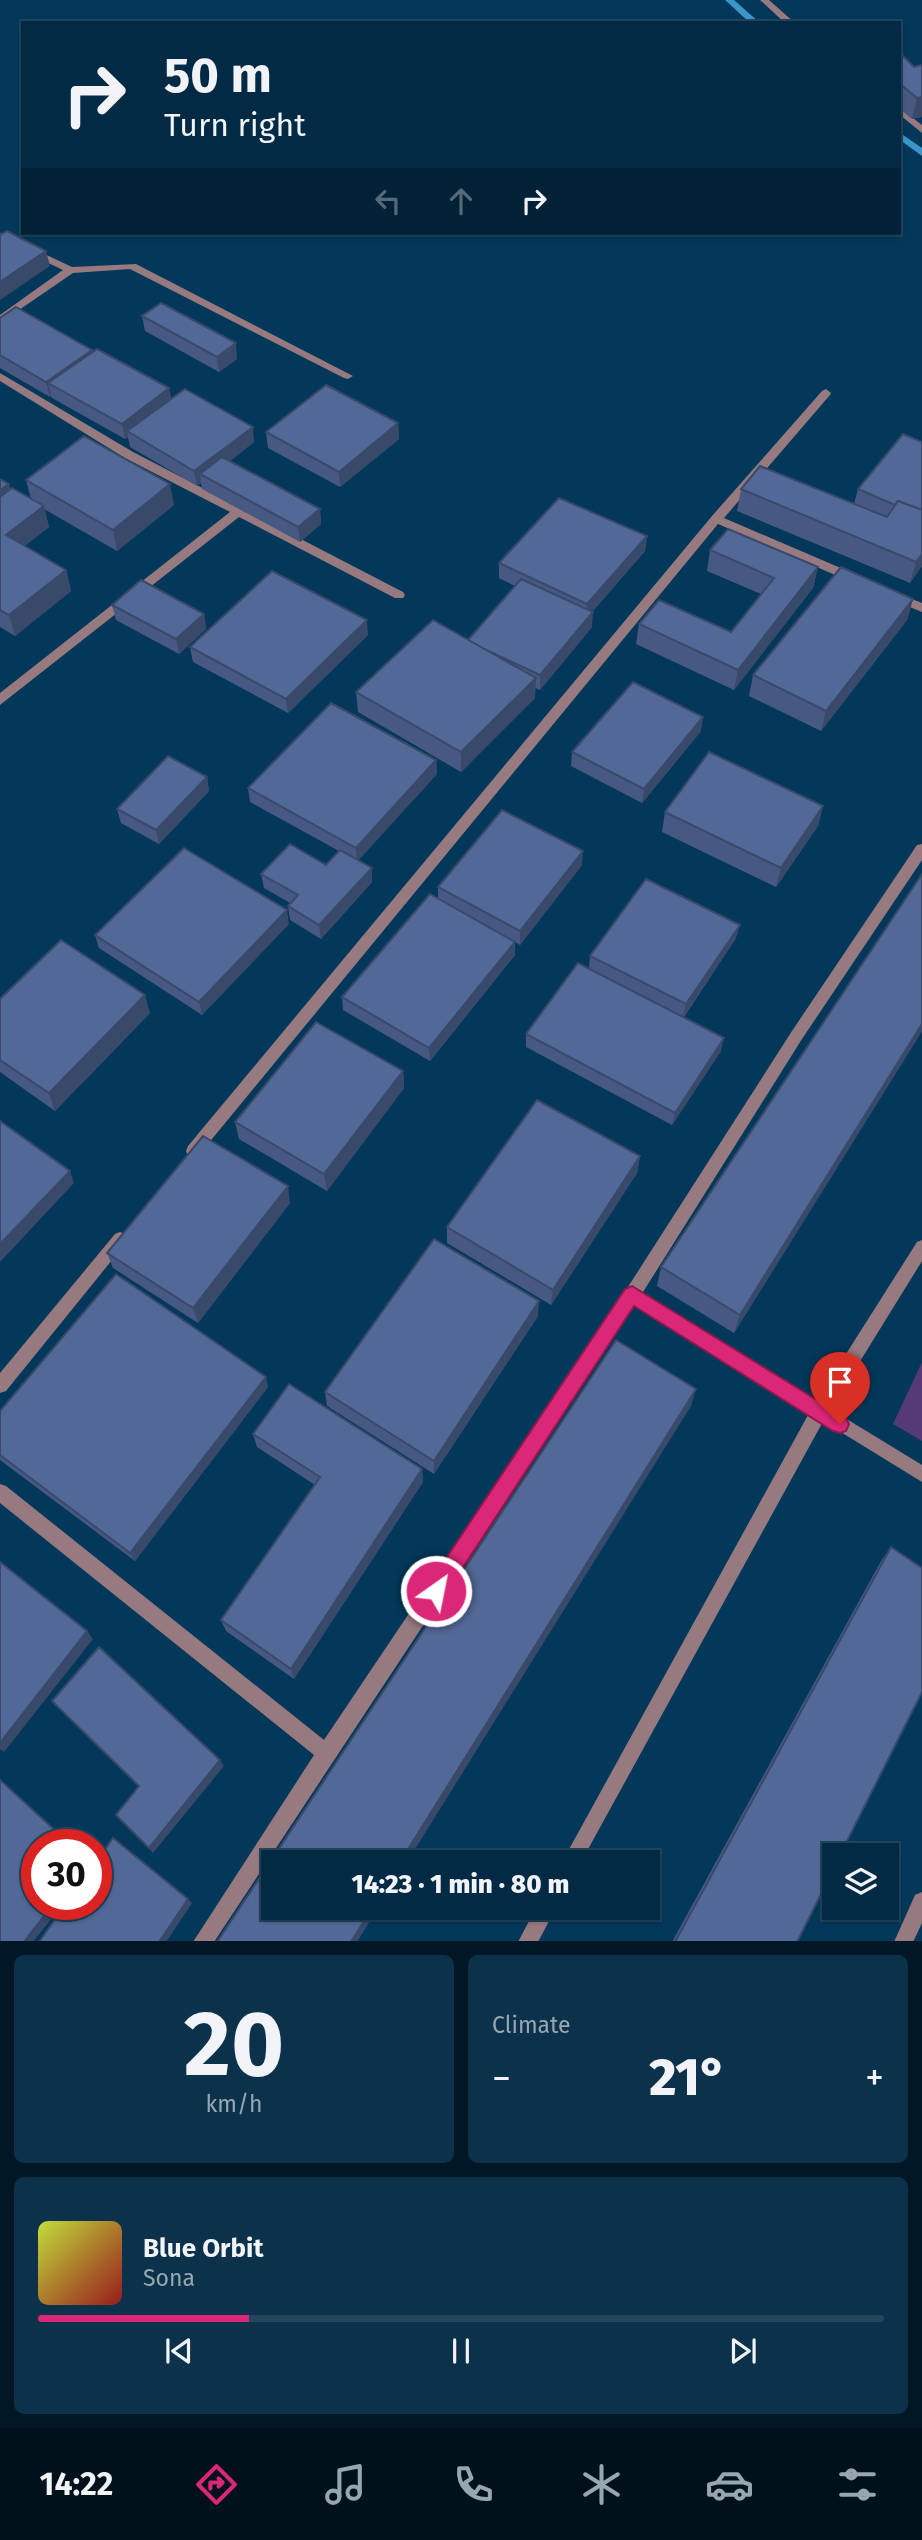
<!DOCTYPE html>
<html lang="en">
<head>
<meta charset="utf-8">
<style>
  :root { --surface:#022a44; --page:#0c324b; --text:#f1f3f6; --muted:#96a7b2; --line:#23465d; --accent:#db2777 }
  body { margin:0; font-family:"Fira Sans",sans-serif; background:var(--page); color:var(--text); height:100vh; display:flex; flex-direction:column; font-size:26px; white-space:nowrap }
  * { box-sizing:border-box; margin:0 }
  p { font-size:23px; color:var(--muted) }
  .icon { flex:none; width:38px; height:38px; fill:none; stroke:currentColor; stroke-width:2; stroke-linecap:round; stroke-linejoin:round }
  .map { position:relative; height:1941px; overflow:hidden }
  .side { display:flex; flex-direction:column; gap:14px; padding:14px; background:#011725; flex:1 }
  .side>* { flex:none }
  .banner { position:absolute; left:21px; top:21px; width:880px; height:214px; border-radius:0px; box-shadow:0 2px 5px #0004,0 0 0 2px var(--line); background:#022a44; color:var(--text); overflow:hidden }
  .controls { position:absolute; left:822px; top:1843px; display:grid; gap:14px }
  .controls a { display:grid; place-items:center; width:77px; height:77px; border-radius:0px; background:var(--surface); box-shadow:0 2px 5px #0004,0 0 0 2px var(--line); font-size:35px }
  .speed { position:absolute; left:21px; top:1829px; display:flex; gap:14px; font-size:35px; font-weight:700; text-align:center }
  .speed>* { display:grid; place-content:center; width:91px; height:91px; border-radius:50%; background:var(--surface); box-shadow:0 2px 5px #0004,0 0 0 2px var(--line); line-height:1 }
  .speed .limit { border:10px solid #d22; background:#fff; color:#111 }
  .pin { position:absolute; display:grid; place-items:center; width:60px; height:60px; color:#fff; margin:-72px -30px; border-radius:50% 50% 50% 0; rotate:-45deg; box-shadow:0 0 7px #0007 }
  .pin .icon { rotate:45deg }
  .me { position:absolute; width:77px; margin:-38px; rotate:33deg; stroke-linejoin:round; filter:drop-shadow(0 0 5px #0008) }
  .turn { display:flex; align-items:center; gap:24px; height:147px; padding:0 28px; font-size:32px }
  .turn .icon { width:91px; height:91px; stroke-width:2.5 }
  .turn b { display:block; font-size:49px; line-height:60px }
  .lanes { display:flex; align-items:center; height:66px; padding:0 28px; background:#0003; justify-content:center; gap:35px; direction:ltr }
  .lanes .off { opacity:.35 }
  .big { font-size:52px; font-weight:800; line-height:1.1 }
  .side .widget { flex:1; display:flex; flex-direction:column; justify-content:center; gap:10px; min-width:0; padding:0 24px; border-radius:10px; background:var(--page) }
  .side .dial { align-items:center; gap:0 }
  .dial b { font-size:91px; line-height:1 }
  .song { display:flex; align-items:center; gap:21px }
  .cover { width:84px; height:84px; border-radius:10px; background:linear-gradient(135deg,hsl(70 70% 55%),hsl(0 70% 35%)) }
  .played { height:7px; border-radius:4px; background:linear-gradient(90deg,var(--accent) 25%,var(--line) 25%) }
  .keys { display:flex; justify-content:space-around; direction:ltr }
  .heat { display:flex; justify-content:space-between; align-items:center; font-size:38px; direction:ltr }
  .side .tiles { flex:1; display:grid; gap:14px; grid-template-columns:1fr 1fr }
  .widget:last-child { grid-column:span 2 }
  .trip { position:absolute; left:261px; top:1850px; width:399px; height:70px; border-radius:0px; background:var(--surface); box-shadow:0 2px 5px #0004,0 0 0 2px var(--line); font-weight:800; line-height:70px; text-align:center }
  .dock { display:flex; height:112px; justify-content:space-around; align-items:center; background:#01111b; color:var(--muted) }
  .dock .icon { width:49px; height:49px }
  .dock .on { color:var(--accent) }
  .dock b { font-size:32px; color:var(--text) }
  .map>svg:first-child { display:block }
  .green { fill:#563a75 }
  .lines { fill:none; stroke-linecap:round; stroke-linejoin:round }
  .stream { fill:#3c95ca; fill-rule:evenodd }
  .service { fill:#967a7f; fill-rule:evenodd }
  .minor { fill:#967a7f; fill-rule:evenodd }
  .wall { fill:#475982 }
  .shaded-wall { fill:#39496a }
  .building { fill:#526897; stroke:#39496a; stroke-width:2 }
  .route { fill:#db2777; stroke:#8e194d; stroke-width:2 }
</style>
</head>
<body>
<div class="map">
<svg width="922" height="1942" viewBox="0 0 922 1942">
  <rect width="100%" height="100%" fill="#03385a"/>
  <polygon class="green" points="922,1362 922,1441 893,1424"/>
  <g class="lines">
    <g class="stream">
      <polygon points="725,0 734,0 760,23 750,23"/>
      <polygon points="900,133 922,148 922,156 900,140"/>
    </g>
    <g class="service">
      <polygon points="632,1288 922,1465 922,1482 626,1300 624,1295 626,1290"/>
      <polygon points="922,1892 922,1923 913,1942 894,1942 915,1895"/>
    </g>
    <g class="minor">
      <polygon points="760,0 769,0 795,23 785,23"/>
      <polygon points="900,108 922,125 922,133 900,115"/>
      <polygon points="0,233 72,267 136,264 353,376 348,379 344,378 130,269 73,273 0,323 0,315 63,270 0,240"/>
      <polygon points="0,373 133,452 403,592 405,595 403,598 395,598 239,517 0,705 0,693 230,512 125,458 0,381"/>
      <polygon points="826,389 831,393 830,395 724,518 857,575 857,581 849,581 718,524 198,1156 193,1158 188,1156 186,1151 188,1146 712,516 822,391"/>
      <polygon points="894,592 922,603 922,612 890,599 888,596"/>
      <polygon points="922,844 922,860 802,1039 638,1300 214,1942 193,1942 314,1755 0,1503 0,1484 6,1486 324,1740 626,1290 792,1031 917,845"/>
      <polygon points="120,1232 125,1234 128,1239 125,1244 6,1391 0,1393 0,1373 115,1234"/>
      <polygon points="922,1240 922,1261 825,1418 581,1862 562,1862 813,1406 917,1242"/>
      <polygon points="536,1908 556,1908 538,1942 518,1942"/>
    </g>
  </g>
  <g class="wall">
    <polygon points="900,53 914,67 922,65 922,117 912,119 900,109"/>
    <polygon points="142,316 237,359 219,372 145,331"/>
    <polygon points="0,318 92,350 92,352 169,388 171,399 254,442 230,461 320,509 321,524 300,542 202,489 201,483 197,486 130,447 128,437 125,439 52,398 51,396 50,397 0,368"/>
    <polygon points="398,423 399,439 340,487 268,448 266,432"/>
    <polygon points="922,442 922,566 910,583 737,511 741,489 854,504 858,489"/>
    <polygon points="0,479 9,484 10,490 31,499 26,480 174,505 117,551 44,509 49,527 24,546 66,570 71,591 15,636 0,627"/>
    <polygon points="647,536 645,551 592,612 592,627 540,690 535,688 535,698 461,772 358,712 356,692 468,640 515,586 499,578 499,563"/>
    <polygon points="710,550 818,567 813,588 734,690 636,644 639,624 731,632 761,594 707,571"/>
    <polygon points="913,599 907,620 821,731 749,696 753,675"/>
    <polygon points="112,605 204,614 206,629 179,654 116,620"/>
    <polygon points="368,635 288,713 193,662 190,647"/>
    <polygon points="701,731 642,803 571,766 572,752"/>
    <polygon points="436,760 437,774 358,860 372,882 321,939 290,920 288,906 290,903 264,888 261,874 326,865 339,851 250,802 248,788"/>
    <polygon points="207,777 209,791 159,844 121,823 117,809"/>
    <polygon points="823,806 818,826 776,887 662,832 665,812"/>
    <polygon points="582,865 520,945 515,942 515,955 430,1061 343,1010 342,997 438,899 438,887"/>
    <polygon points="922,874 922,1031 734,1333 657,1286 661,1267"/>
    <polygon points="289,924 202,1015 99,948 95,935"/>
    <polygon points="736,938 684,1017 721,1051 672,1125 526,1047 526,1034 589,969 590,956"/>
    <polygon points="0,999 150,1013 55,1111 0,1072"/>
    <polygon points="403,1071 404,1088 327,1191 239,1139 235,1122"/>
    <polygon points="640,1156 637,1173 551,1305 447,1243 447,1227"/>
    <polygon points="290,1203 198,1323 113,1268 107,1253"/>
    <polygon points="538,1316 434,1474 327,1406 325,1392"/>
    <polygon points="268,1387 135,1561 0,1460 0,1411"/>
    <polygon points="253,1434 422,1469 423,1482 294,1679 226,1631 221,1620 315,1485 257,1447"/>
    <polygon points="891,1547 797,1942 672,1942 881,1561"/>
  </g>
  <g class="shaded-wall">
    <polygon points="922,97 922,117 912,119 917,98"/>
    <polygon points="46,251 50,266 0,300 0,282"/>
    <polygon points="236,343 237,359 219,372 217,357"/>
    <polygon points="92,350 95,366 48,383 51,396 50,397 46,382"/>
    <polygon points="169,388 172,404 127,431 128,437 125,439 122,424"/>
    <polygon points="398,423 399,439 340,487 339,472"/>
    <polygon points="253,427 254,442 208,478 200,474 201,483 197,486 194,471"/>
    <polygon points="9,484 13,499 0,509 0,490"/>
    <polygon points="170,484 174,505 117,551 113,530"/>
    <polygon points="44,506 49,527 12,556 6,535"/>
    <polygon points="320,509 321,524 300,542 298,527"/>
    <polygon points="647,536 645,551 586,619 587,604"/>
    <polygon points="922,554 922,566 910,583 916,562"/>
    <polygon points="818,567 813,588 734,690 738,670"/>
    <polygon points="66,570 71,591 15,636 9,615"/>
    <polygon points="913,599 907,620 821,731 826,711"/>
    <polygon points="593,612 592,627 540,690 540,675"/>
    <polygon points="204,614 206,629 179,654 176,639"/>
    <polygon points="367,620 368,635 288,713 286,699"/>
    <polygon points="536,678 535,698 461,772 461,752"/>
    <polygon points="703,717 701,731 642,803 644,789"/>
    <polygon points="436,760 437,774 357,862 356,848"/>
    <polygon points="207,777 209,791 159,844 156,830"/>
    <polygon points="823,806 818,826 776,887 781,868"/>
    <polygon points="583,851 582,865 520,945 520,931"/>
    <polygon points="372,868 372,882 321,939 319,925"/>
    <polygon points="287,910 289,924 202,1015 199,1002"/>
    <polygon points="740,925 736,938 683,1017 686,1004"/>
    <polygon points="515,942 515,955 430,1061 429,1048"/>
    <polygon points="145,995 150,1013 55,1111 49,1093"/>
    <polygon points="922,1024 922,1031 734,1333 740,1315"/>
    <polygon points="724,1038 721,1051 672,1125 675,1113"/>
    <polygon points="403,1071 404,1088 327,1191 324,1174"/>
    <polygon points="640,1156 637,1173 551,1305 553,1290"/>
    <polygon points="70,1171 74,1183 0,1262 0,1244"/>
    <polygon points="288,1186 290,1203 198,1323 193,1308"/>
    <polygon points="539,1301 538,1316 434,1474 434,1461"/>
    <polygon points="266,1377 268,1387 135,1561 130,1553"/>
    <polygon points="696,1389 691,1406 407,1862 400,1862"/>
    <polygon points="422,1469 423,1482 294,1679 291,1669"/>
    <polygon points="87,1631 93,1639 4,1752 0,1749 0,1743"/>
    <polygon points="220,1760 224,1766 153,1853 149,1848"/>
    <polygon points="188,1899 192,1903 166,1942 159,1942"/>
    <polygon points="53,1904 63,1904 33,1942 24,1942"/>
    <polygon points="372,1908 378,1908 357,1942 351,1942"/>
  </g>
  <g class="building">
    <polygon points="900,53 914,67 922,65 922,97 917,98 900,84"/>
    <polygon points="7,231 46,251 0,282 0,235"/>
    <polygon points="161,303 236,343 217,357 142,316"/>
    <polygon points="16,307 92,350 46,382 0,355 0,318"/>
    <polygon points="97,349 169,388 122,424 48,383"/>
    <polygon points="326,385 398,423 339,472 266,432"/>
    <polygon points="185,389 253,427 194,471 127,431"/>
    <polygon points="903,434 922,442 922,510 898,501 895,505 858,489"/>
    <polygon points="84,436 170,484 113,530 26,480"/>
    <polygon points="222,457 320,509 298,527 200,474"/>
    <polygon points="760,466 887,517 898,501 922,510 922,554 916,562 741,489"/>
    <polygon points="0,479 9,484 0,490"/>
    <polygon points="12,488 44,506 6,535 66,570 9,615 0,610 0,497"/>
    <polygon points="559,498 647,536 587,604 499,563"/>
    <polygon points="728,529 818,567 738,670 639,624 659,600 731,632 774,578 710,550"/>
    <polygon points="841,567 913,599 826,711 753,675"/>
    <polygon points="272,571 367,620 286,699 190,647"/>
    <polygon points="521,579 593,612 540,675 484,649 468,640"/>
    <polygon points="141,580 204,614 176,639 112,605"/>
    <polygon points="433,620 536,678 461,752 356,692"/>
    <polygon points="633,682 703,717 644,789 572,752"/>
    <polygon points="331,703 436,760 356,848 248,788"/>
    <polygon points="709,752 823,806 781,868 665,812"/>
    <polygon points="168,756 207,777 156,830 117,809"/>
    <polygon points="502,810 583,851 520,931 438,887"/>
    <polygon points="290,844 326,865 340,850 372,868 319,925 288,906 298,895 261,874"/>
    <polygon points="184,848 287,910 199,1002 95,935"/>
    <polygon points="922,874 922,1024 740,1315 661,1267"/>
    <polygon points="646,879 740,925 686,1004 590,956"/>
    <polygon points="430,894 515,942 429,1048 342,997"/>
    <polygon points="61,940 145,995 49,1093 0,1060 0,999"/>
    <polygon points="578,963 724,1038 675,1113 526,1034"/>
    <polygon points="316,1022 403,1071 324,1174 235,1122"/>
    <polygon points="537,1100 640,1156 553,1290 447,1227"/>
    <polygon points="0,1121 70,1171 0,1244"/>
    <polygon points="203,1136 288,1186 193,1308 107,1253"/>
    <polygon points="434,1239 539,1301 434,1461 325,1392"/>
    <polygon points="116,1274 266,1377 130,1553 0,1455 0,1411"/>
    <polygon points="616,1340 696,1389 400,1862 273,1862 273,1908 372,1908 351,1942 217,1942"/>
    <polygon points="289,1384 422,1469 291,1669 221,1620 320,1477 253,1434"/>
    <polygon points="891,1547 922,1568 922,1692 840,1855 835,1855 835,1866 797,1942 675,1942"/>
    <polygon points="0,1562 87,1631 0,1743"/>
    <polygon points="99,1647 220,1760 149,1848 116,1815 139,1786 52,1701"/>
    <polygon points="0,1780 70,1844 37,1844 37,1904 53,1904 24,1942 0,1942"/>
    <polygon points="113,1838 188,1899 159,1942 39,1942 66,1904 96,1904 96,1862"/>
  </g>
  <polygon class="route" points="632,1286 846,1418 849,1424 846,1431 840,1433 833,1431 634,1306 443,1598 436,1601 429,1598 426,1591 429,1584 625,1289"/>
</svg>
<div class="controls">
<a><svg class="icon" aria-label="layers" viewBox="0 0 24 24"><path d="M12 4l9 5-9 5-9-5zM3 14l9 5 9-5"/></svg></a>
</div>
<div class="speed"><div class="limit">30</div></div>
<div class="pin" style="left:840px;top:1424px;background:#d93025"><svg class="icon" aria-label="arrive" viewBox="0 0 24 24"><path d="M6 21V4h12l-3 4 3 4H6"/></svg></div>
<svg class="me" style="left:436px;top:1591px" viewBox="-20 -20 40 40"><circle r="17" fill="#db2777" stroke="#fff" stroke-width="3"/><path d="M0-11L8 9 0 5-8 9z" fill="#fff"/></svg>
<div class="trip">14:23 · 1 min · 80 m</div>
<div class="banner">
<div class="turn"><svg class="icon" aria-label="right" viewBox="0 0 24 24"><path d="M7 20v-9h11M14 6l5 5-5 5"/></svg><div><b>50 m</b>Turn right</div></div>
<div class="lanes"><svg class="icon off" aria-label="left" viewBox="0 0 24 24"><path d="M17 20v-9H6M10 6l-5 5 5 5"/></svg><svg class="icon off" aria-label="ahead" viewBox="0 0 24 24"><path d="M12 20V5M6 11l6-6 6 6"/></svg><svg class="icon" aria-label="right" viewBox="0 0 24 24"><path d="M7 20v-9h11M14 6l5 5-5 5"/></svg></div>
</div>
</div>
<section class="side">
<div class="tiles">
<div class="widget dial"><b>20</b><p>km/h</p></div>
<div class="widget"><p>Climate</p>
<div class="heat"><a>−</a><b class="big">21°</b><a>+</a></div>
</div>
<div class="widget">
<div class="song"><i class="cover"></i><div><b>Blue Orbit</b><p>Sona</p></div></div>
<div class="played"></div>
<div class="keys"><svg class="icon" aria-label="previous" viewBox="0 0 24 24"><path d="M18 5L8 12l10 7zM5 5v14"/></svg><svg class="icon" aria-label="pause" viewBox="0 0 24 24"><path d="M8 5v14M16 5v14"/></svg><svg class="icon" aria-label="next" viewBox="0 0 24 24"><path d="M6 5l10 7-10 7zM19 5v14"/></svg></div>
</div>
</div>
</section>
<nav class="dock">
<b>14:22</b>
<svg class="icon on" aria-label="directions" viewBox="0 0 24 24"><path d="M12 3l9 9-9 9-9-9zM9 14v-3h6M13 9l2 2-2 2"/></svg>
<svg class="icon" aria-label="music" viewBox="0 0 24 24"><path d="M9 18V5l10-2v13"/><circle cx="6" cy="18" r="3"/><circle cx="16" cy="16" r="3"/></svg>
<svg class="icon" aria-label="phone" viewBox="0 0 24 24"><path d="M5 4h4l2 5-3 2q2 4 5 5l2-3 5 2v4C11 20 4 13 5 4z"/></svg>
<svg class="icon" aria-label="climate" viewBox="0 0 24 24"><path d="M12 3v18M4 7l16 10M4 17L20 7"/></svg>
<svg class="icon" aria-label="car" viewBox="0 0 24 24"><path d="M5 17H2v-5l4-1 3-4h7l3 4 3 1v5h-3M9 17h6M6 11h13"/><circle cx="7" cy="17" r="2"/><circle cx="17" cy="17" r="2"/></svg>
<svg class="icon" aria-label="filters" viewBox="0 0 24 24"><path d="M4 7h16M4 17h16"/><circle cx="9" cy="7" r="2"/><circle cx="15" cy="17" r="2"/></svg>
</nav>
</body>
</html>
